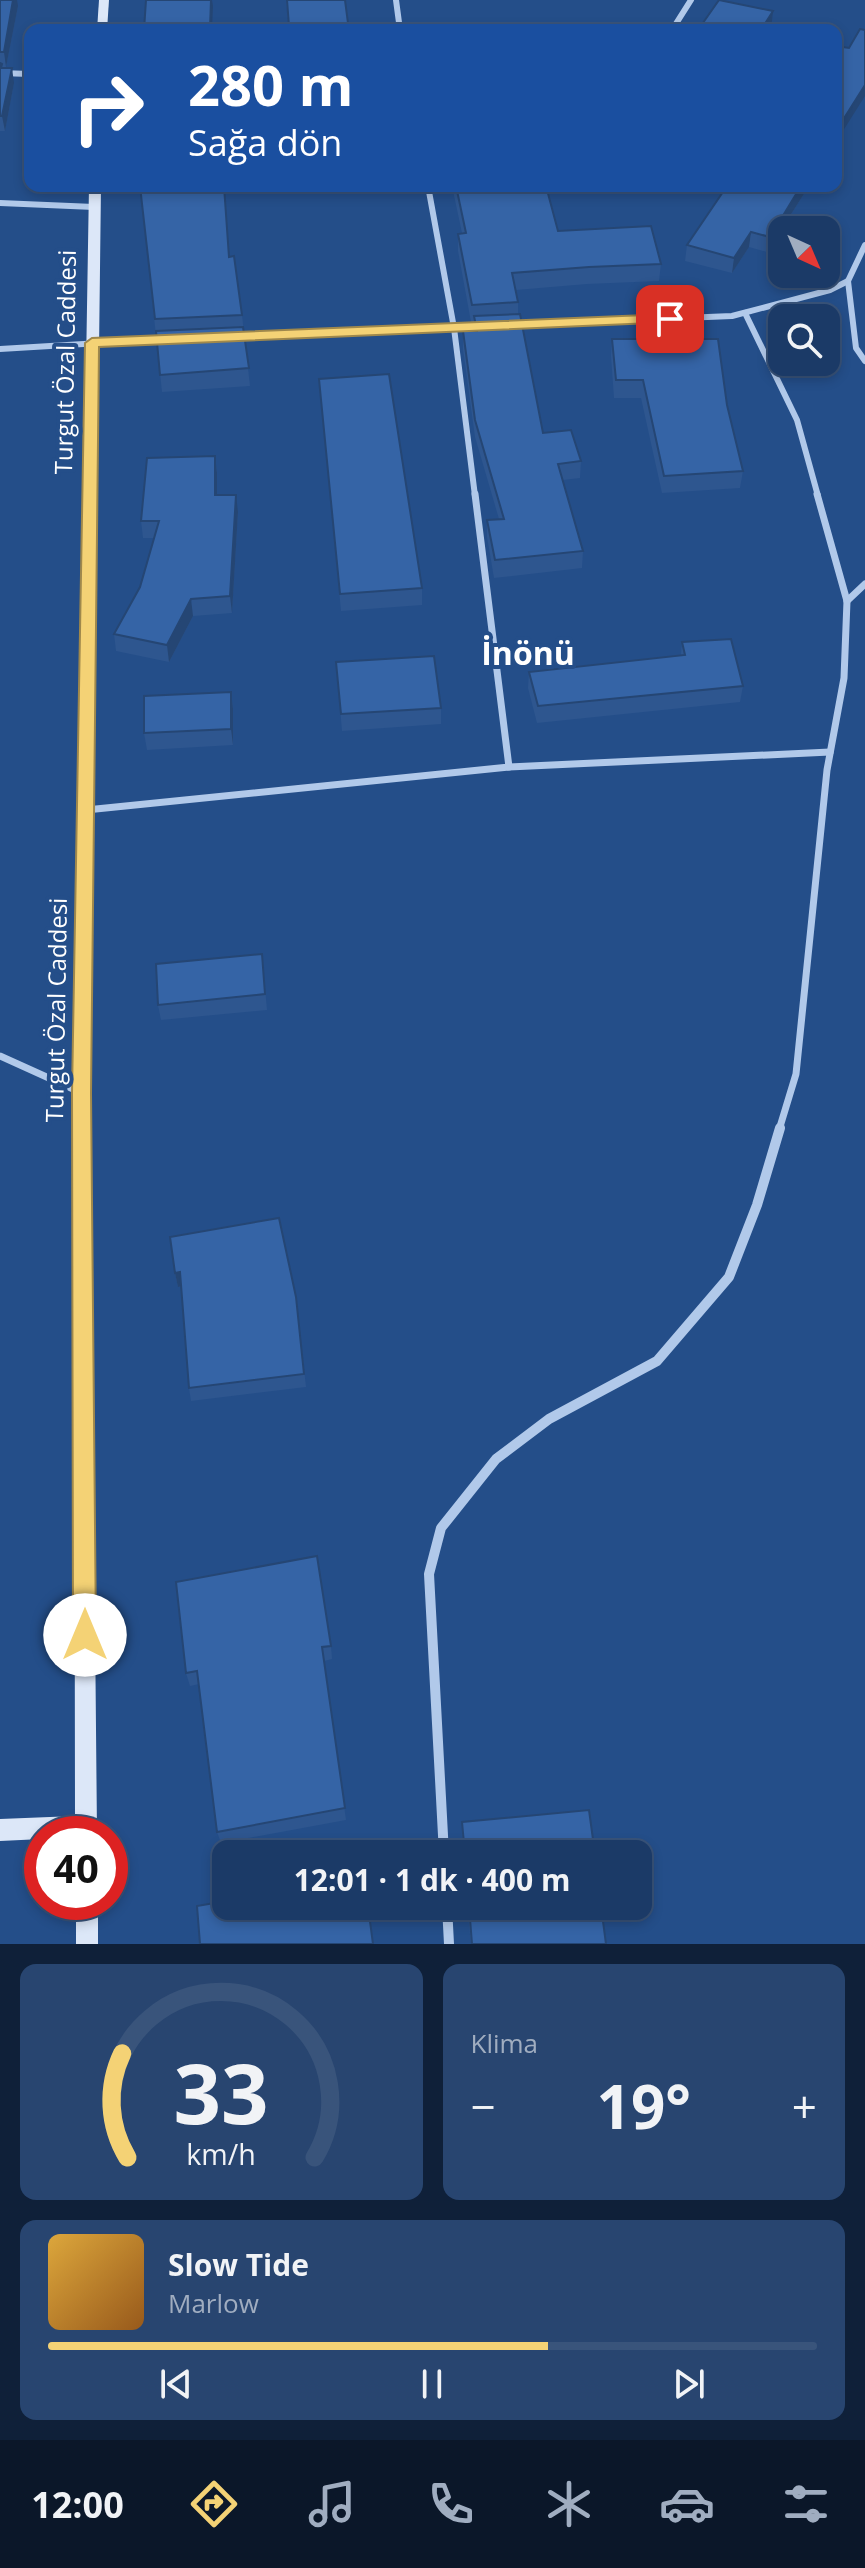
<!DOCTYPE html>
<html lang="tr">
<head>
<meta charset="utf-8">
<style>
  :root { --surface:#1b3a67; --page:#284570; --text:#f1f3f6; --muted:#a0adc0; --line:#39547b; --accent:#f4d275 }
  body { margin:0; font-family:"Open Sans",sans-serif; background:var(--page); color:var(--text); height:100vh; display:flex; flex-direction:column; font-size:30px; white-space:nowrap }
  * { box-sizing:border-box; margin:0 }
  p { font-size:26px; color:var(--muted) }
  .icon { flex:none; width:44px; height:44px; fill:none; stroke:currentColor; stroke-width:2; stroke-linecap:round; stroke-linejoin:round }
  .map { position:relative; height:1944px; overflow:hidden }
  .panel { display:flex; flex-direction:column; gap:20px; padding:20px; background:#0f2039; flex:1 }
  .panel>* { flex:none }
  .hud { position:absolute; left:24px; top:24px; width:818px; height:168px; border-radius:16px; box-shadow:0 4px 12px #0003,0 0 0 2px var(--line); background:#1a4fa0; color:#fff; overflow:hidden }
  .needle { width:52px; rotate:136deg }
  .fabs { position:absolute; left:768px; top:216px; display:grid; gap:16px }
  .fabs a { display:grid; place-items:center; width:72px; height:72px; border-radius:16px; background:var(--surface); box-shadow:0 4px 12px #0003,0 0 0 2px var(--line); font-size:40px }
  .speed { position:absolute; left:24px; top:1816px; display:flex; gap:16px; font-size:40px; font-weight:700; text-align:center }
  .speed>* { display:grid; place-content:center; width:104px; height:104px; border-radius:50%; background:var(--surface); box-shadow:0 4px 12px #0003,0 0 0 2px var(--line); line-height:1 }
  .speed .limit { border:12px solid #d22; background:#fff; color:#111 }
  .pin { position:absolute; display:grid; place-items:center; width:68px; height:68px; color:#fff; margin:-34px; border-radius:16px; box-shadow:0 4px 12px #0006 }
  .me { position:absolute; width:88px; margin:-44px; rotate:0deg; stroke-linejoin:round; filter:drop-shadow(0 0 6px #0008) }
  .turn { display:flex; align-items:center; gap:28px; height:168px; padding:0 32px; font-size:36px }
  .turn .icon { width:104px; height:104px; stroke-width:2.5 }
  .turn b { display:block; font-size:56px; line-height:68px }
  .big { font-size:60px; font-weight:700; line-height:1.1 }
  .panel .card { flex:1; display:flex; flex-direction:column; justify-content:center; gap:12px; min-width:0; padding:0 28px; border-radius:16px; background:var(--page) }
  .panel .dial { align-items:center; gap:0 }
  .dial svg { height:208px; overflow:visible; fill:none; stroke:var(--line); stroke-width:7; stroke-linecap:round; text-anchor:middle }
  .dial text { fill:var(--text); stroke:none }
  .song { display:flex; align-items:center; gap:24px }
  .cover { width:96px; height:96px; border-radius:12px; background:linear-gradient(135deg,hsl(40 70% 55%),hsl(30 70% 35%)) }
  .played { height:8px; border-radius:4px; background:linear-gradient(90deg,var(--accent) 65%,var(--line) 65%) }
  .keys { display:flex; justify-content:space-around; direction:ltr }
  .heat { display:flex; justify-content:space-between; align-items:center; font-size:44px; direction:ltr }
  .panel .tiles { flex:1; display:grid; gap:20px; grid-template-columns:1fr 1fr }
  .card:last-child { grid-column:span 2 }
  .trip { position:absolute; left:212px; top:1840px; width:440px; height:80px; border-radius:16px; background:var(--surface); box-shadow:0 4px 12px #0003,0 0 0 2px var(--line); font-weight:700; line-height:80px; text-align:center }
  .dock { display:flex; height:128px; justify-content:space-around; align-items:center; background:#0b1729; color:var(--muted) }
  .dock .icon { width:56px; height:56px }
  .dock .active { color:var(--accent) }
  .dock b { font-size:36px; color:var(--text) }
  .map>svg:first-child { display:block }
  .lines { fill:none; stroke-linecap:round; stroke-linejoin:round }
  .street-far2 { stroke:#b1c9ea; stroke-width:6 }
  .street-far1 { stroke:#b1c9ea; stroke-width:7 }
  .street { stroke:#b1c9ea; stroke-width:10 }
  .secondary { fill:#dce7f8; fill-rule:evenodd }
  .wall { fill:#2e568f }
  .shaded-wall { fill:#254674 }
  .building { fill:#3564a6; stroke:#254674; stroke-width:2 }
  .route { fill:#f4d275; stroke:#9f884c; stroke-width:2 }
  .labels { text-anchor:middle; stroke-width:8; stroke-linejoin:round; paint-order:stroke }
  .street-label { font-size:24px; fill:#fff; stroke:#244e89 }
  .district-label { font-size:32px; font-weight:bold; fill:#fff; stroke:#244e89 }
</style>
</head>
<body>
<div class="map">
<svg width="865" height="1944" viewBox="0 0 865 1944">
  <rect width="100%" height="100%" fill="#244e89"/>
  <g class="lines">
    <g class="street-far2">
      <polyline points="396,0 400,30"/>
      <polyline points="672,30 691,0"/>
      <polyline points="0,73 30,74"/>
      <polyline points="428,186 454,328 475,496"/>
      <polyline points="0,203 94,207"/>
      <polyline points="848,281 856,348 865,361"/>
      <polyline points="745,313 797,420 818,496"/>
      <polyline points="512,325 732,316 830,290 848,281 865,245"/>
      <polyline points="236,337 483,326"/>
      <polyline points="0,349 167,339"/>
    </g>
    <g class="street-far1">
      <polyline points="847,601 865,584"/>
      <polyline points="509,767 830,752"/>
      <polyline points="86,810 509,767 475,494"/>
      <polyline points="0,1056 82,1093"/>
      <polyline points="779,1130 796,1074 827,770 844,678 847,601 817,494"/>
    </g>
    <g class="street">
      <polyline points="444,1854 429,1574 441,1528 496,1459 549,1419 657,1361 729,1277 757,1205 780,1128"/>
      <polyline points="447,1906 449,1944"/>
    </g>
    <g class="secondary">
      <polygon points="99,0 109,0 107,30 97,30"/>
      <polygon points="89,186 101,186 90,1093 97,1834 42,1834 42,1839 0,1841 0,1819 75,1816 74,1093"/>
      <rect x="76" y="1902" width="22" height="42"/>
    </g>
  </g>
  <g class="wall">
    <polygon points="0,0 18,6 6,67 2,67 14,83 5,131 0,131"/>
    <polygon points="286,0 345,0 348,30 289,30"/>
    <polygon points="140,186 230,257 242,315 250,386 162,392"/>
    <polygon points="452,186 546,186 558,231 661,264 659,281 587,284 516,290 518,302 518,315 543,433 581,461 580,478 563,480 583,551 582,568 494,578 487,537 487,520 499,519 475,437 463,349 463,331 474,331 474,322 471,322 458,251 458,234 462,233"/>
    <polygon points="727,186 809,186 767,252 749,247 732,273 685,261 687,245"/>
    <polygon points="612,339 727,405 743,471 740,488 662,493 641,398 614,398 611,356"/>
    <polygon points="319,379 422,588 422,605 341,611"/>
    <polygon points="215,456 217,473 217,495 238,512 232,613 193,616 169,662 116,651 114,634 140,587 154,538 143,538 141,521"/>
    <polygon points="682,642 743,686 740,702 537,723 528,688 529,672 681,655"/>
    <polygon points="336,662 441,708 441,724 342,731"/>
    <polygon points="231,692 233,709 233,745 147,750 144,733"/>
    <polygon points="262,954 267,1010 161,1020 158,1005"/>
    <polygon points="175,1273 296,1297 306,1387 191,1401 189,1388 181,1287 178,1287"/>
    <polygon points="331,1646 332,1659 324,1661 346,1820 221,1843 217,1832 199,1684 190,1686 186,1673"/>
    <polygon points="462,1822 595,1854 463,1854"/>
    <polygon points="467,1906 601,1906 606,1944 471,1944"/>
  </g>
  <g class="shaded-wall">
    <polygon points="13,0 17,0 18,6 6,67 4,52"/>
    <polygon points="211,0 212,0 213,6 212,30 210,30"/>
    <polygon points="773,11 771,30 761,30"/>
    <polygon points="12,68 14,83 5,131 2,116"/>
    <polygon points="865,85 865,96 836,142 836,131"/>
    <polygon points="801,186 809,186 767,252 770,237"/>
    <polygon points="751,232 749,247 732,273 734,258"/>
    <polygon points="215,456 217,473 217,513 215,495"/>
    <polygon points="236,495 238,512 232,613 230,596"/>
    <polygon points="191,599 193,616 169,662 167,645"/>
    <polygon points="231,692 233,709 233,745 231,729"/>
    <polygon points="180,1272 183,1286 178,1287 175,1273"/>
  </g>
  <g class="building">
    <polygon points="0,0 13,0 4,52 0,52"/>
    <polygon points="146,0 211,0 210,29 144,30"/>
    <polygon points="287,0 345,0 348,23 289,26"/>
    <polygon points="719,0 773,11 761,30 698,30"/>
    <polygon points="860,29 865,30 865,85 836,131 836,46 849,48"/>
    <polygon points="0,63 2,64 1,68 12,68 2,116 0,116"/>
    <polygon points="140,186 224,186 229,257 234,256 242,315 155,319"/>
    <polygon points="456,186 546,186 558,231 651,226 661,264 589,267 512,273 518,302 472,305 458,234 466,233"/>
    <polygon points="727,186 801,186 770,237 751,232 734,258 687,245"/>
    <polygon points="520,314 543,433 571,430 581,461 558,464 583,551 495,560 487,520 504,519 475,420 463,331 477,331 474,316"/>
    <polygon points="243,327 249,368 160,375 156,331"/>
    <polygon points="612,339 718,339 727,405 743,471 664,476 643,380 616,380"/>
    <polygon points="389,374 422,588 340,594 319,379"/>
    <polygon points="215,456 215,495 236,495 230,596 191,599 167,645 114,634 140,587 159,521 141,521 147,458"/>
    <polygon points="731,639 743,686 538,706 529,672 685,655 682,642"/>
    <polygon points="434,656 441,708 341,714 336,662"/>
    <polygon points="231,692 231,729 144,733 144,696"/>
    <polygon points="262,954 265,994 158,1005 156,964"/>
    <polygon points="279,1218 296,1297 304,1374 189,1388 180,1272 175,1273 170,1237"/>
    <polygon points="317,1556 331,1646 322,1647 345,1808 217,1832 197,1671 186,1673 176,1582"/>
    <polygon points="589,1810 595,1854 465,1854 462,1822"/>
    <polygon points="226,1901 226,1906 368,1906 373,1944 200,1944 197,1906"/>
    <polygon points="469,1906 601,1906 606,1944 472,1944"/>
  </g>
  <polygon class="route" points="670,314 677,319 675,322 99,347 91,1093 96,1635 93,1643 85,1646 77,1643 73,1635 72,1093 85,343 92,338"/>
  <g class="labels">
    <g class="street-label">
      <text transform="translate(66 362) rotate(-89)" y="8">Turgut Özal Caddesi</text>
      <text transform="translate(57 1010) rotate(-89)" y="8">Turgut Özal Caddesi</text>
    </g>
    <g class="district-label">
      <text x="528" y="665">İnönü</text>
    </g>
  </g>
</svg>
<div class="fabs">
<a><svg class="needle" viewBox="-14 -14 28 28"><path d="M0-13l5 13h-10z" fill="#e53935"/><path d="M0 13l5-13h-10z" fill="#a0adc0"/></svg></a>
<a><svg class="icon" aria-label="search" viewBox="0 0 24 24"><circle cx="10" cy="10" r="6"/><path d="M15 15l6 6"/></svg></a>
</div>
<div class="speed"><div class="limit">40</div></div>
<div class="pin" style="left:670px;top:319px;background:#d93025"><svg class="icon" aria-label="arrive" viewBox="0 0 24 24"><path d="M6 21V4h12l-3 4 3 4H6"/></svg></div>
<svg class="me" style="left:85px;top:1635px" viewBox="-20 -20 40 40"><circle r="19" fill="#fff"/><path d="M0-13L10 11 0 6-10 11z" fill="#f4d275"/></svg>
<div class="trip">12:01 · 1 dk · 400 m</div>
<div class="hud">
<div class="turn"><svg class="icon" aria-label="right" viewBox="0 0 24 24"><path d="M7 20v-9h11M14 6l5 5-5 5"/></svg><div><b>280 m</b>Sağa dön</div></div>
</div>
</div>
<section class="panel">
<div class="tiles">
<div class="card dial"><svg viewBox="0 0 100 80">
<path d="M14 69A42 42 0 1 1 86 69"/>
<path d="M14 69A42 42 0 0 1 12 29" stroke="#f4d275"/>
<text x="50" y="56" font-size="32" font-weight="700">33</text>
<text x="50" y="72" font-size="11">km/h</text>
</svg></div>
<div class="card"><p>Klima</p>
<div class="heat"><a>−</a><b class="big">19°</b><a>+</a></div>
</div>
<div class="card">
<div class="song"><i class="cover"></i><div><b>Slow Tide</b><p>Marlow</p></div></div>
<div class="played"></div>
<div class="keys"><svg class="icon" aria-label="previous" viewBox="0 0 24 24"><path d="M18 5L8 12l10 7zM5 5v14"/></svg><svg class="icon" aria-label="pause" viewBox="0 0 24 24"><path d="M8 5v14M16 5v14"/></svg><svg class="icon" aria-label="next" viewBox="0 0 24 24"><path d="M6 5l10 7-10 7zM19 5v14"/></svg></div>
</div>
</div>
</section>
<nav class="dock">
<b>12:00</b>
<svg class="icon active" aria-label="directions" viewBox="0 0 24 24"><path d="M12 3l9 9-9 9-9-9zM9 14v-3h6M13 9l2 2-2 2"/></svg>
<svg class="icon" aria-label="music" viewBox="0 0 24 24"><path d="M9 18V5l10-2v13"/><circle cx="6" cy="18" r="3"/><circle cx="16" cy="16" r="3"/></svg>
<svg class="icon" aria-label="phone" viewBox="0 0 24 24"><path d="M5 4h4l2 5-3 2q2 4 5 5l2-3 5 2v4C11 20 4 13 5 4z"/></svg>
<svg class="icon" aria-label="climate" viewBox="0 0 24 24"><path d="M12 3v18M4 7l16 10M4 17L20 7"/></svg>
<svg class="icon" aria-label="car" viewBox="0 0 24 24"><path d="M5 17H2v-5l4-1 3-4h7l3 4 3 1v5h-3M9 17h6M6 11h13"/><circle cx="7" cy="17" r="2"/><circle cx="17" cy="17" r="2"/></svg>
<svg class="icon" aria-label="filters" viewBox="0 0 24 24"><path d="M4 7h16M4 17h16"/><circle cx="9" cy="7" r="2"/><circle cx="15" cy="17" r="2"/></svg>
</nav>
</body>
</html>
